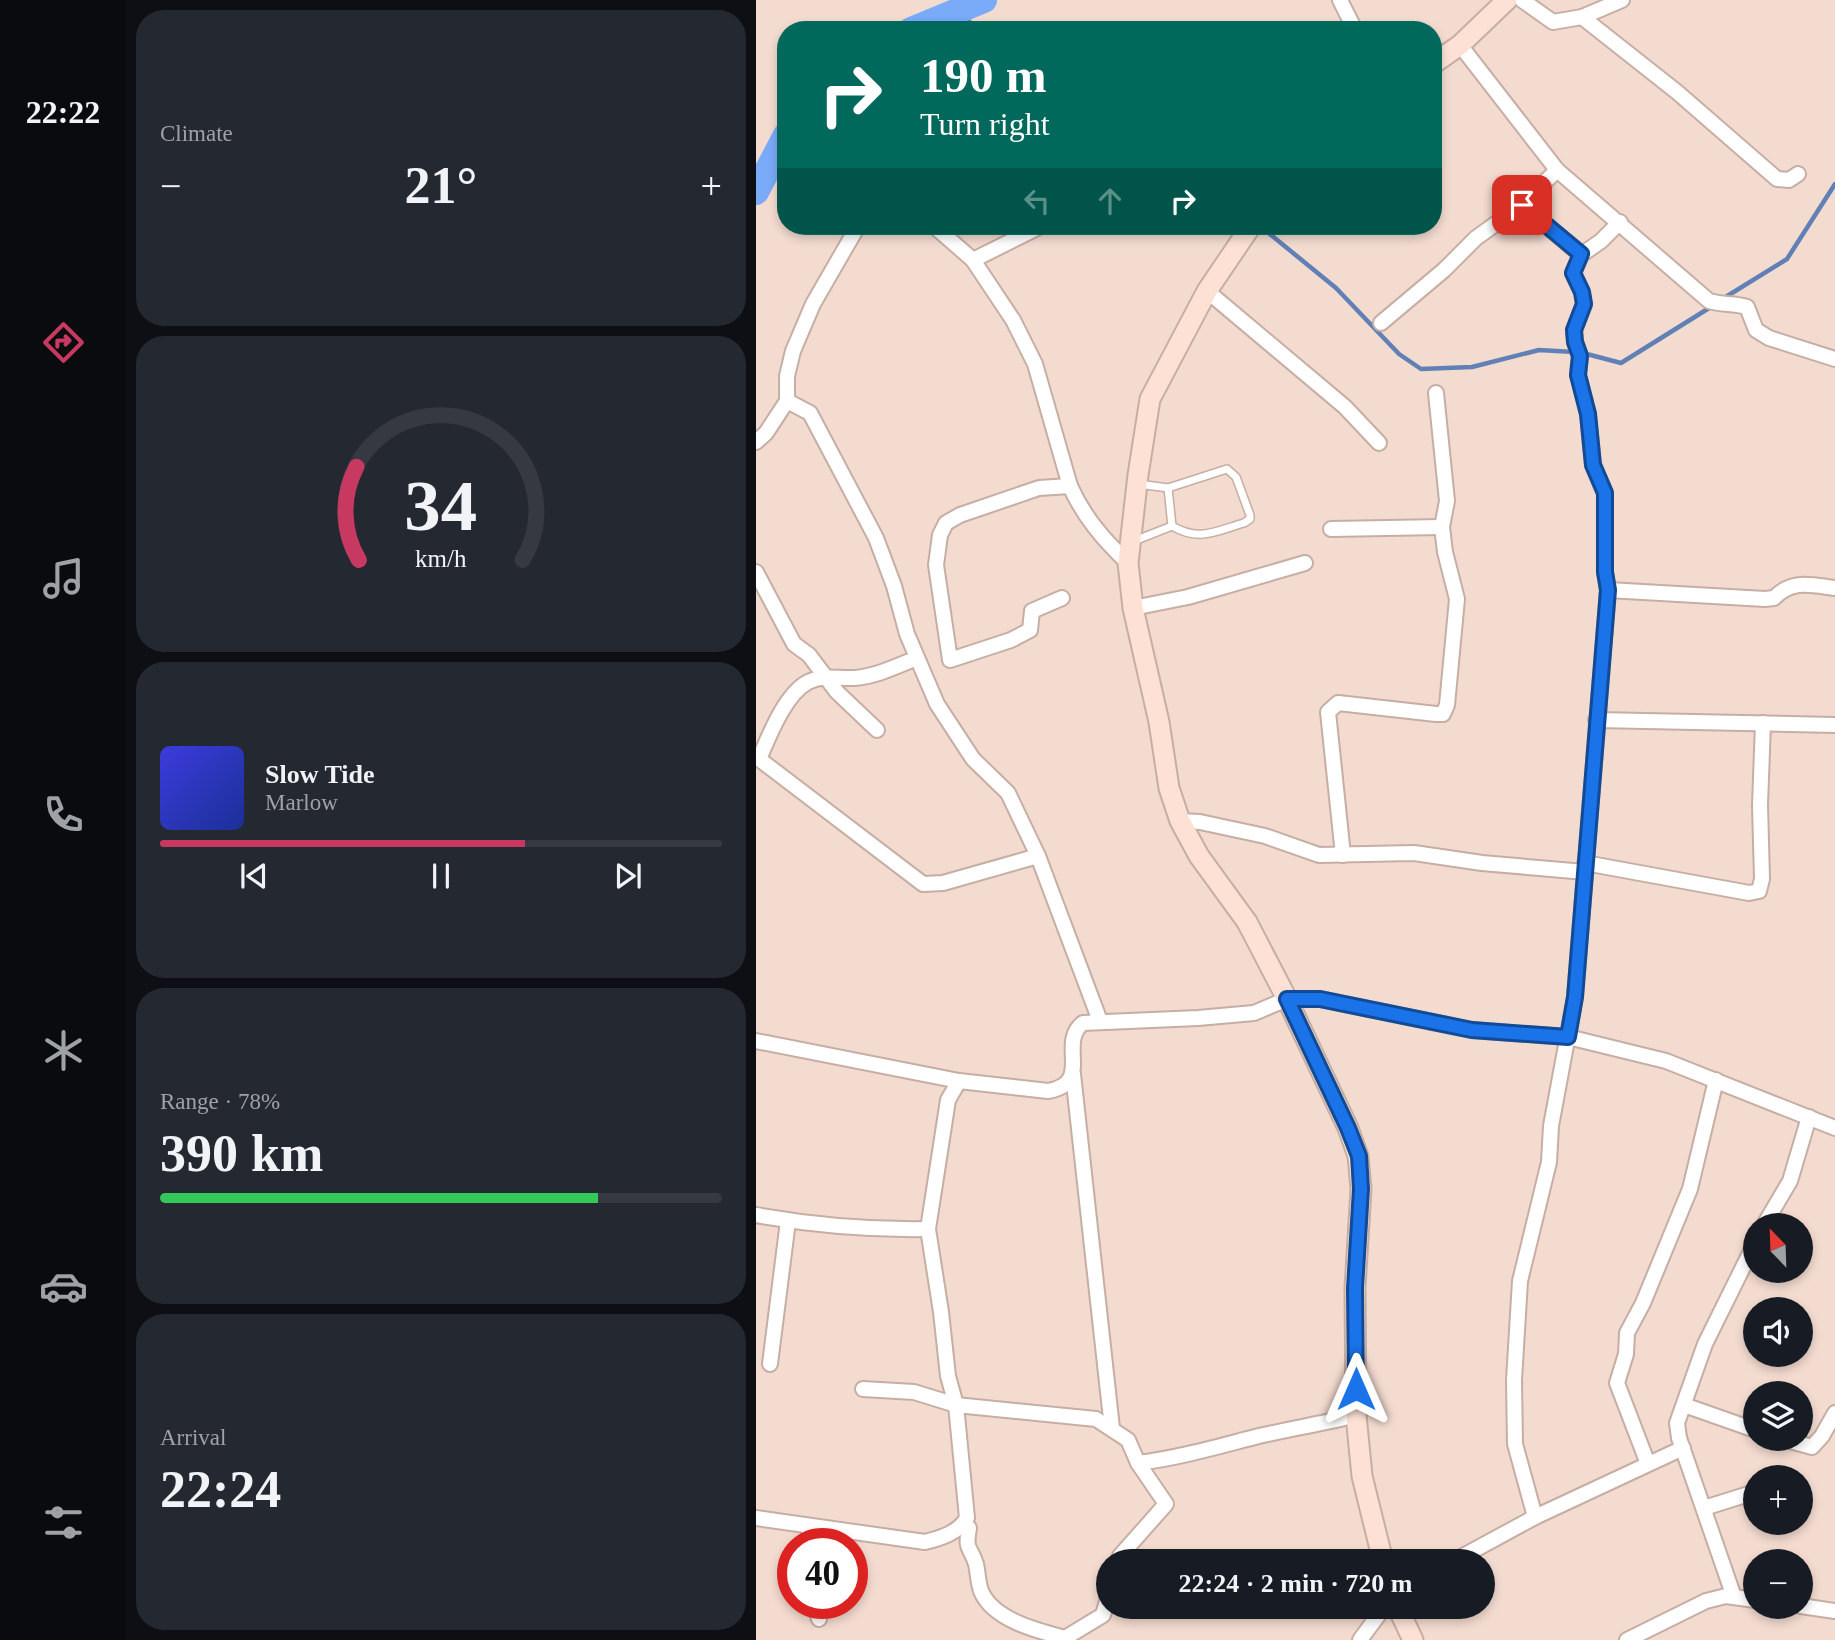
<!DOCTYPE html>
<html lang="en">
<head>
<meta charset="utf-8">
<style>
  :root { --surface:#171b24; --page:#242831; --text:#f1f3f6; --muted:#9ea1a6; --line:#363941; --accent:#c83961 }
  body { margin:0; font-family:Georgia,serif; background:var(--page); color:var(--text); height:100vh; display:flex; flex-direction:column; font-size:26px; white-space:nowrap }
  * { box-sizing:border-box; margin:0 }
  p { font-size:23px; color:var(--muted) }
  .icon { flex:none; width:38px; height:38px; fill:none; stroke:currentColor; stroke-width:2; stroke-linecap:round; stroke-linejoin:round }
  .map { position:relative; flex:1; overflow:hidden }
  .side { display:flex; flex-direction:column; gap:10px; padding:10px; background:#0d0f14; width:630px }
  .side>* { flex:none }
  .banner { position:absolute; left:21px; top:21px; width:665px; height:214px; border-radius:28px; box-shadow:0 4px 10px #0003; background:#00695c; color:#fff; overflow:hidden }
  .needle { width:46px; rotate:337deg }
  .tools { position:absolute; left:987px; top:1213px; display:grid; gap:14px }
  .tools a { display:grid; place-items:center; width:70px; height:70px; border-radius:50%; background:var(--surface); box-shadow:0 4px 10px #0003; font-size:35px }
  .speed { position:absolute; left:21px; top:1528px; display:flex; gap:14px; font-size:35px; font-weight:700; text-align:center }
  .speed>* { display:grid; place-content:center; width:91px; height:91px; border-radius:50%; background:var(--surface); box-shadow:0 4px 10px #0003; line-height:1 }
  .speed .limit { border:10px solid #d22; background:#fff; color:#111 }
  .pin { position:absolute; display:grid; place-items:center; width:60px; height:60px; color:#fff; margin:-30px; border-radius:14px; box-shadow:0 4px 10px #0006 }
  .me { position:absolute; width:77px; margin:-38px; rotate:0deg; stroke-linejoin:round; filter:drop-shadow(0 0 5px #0008) }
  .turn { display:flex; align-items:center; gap:24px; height:147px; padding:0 28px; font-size:32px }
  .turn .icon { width:91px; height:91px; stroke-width:2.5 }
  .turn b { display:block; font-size:49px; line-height:60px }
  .lanes { display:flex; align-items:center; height:66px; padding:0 28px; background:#0003; justify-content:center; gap:35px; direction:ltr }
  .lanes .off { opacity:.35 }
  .big { font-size:52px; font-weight:600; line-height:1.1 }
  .side .tile { flex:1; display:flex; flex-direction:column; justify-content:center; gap:10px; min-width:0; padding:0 24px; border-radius:28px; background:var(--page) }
  .side .dial { align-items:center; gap:0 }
  .dial svg { height:182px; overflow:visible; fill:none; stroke:var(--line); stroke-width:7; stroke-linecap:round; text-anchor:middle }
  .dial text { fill:var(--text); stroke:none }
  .song { display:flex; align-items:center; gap:21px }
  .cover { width:84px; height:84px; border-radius:10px; background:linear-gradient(135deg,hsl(240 70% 55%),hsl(230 70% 35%)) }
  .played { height:7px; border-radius:4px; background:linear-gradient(90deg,var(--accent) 65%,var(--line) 65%) }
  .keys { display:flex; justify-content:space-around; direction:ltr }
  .heat { display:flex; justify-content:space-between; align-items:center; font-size:38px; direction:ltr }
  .charge { height:10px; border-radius:5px; background:linear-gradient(90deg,#34c759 78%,var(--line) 0) }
  .trip { position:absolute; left:340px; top:1549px; width:399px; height:70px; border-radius:35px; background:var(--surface); box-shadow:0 4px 10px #0003; font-weight:600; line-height:70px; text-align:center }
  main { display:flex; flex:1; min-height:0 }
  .tab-bar { display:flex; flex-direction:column; width:126px; justify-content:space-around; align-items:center; background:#090b0e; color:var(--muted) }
  .tab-bar .icon { width:49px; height:49px }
  .tab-bar .on { color:var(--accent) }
  .tab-bar b { font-size:32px; color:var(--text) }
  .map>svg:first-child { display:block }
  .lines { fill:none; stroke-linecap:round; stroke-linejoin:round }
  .stream { stroke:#6181b6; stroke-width:4.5 }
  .river { stroke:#79abf8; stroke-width:26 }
  .lane-casing { stroke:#c6aea4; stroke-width:10 }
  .street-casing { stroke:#c6aea4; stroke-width:18 }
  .secondary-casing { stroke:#c6aea4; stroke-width:23 }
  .lane { stroke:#fff; stroke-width:7 }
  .street { stroke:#fff; stroke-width:14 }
  .secondary { stroke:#fde1d5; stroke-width:19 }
  .route-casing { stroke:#114b97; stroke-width:18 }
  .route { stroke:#1a73e8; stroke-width:12 }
</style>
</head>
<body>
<main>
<nav class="tab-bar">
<b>22:22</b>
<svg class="icon on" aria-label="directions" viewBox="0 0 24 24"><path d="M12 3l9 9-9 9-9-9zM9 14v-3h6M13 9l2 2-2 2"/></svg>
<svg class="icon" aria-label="music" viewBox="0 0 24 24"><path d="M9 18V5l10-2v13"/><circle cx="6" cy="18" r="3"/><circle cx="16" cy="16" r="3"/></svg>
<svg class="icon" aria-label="phone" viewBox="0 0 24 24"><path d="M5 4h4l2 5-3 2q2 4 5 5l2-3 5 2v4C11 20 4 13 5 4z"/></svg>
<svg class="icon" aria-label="climate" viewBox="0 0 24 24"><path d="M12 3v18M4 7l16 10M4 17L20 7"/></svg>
<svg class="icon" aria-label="car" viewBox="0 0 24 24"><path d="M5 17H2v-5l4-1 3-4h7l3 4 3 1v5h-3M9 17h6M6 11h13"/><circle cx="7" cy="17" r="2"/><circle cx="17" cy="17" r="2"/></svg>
<svg class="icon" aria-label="filters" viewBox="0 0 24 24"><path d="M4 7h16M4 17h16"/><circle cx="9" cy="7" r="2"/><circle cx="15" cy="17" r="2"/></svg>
</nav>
<section class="side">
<div class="tile"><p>Climate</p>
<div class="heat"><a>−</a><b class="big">21°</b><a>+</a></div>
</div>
<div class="tile dial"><svg viewBox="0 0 100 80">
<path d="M14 69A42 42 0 1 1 86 69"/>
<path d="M14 69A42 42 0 0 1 13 28" stroke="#c83961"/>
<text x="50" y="56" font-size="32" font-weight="700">34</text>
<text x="50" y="72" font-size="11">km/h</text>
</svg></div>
<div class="tile">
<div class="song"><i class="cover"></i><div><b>Slow Tide</b><p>Marlow</p></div></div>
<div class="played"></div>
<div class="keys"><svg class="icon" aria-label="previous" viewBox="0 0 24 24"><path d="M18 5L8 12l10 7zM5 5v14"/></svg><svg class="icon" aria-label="pause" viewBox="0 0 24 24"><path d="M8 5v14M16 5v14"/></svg><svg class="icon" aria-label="next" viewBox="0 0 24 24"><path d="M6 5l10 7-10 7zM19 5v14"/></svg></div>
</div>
<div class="tile"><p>Range · 78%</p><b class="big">390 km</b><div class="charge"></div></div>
<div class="tile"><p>Arrival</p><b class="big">22:24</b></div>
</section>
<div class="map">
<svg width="1079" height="1640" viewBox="0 0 1079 1640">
  <rect width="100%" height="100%" fill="#f4dbd0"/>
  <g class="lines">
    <g class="stream">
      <polyline points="201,11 223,30"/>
      <polyline points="504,226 580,288 643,354 665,369 716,367 783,350 818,352"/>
      <polyline points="968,298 1031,259 1079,184"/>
      <polyline points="827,353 865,363 958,305"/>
    </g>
    <g class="river">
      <polyline points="155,30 228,0"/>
      <polyline points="0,192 30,135"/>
    </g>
    <g class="lane-casing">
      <g id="lane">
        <path d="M 412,488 L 471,469 L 480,477 L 494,515 L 494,519 L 488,523 C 460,531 443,542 416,526"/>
        <polyline points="378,541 416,526 412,488 382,484"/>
      </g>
    </g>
    <g class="street-casing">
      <g id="street">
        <polyline points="584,0 599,30"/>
        <polyline points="766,0 797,22 826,17 866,0"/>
        <polyline points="826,17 921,92 1021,179 1033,180 1042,174"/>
        <path d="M 704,45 L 801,170 L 953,301 C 966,305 978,303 991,307 L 1000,330 L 1013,338 L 1079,359"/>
        <polyline points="766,205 825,255"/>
        <path d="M 178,226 L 217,260 L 257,320 L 279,364 L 314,486 C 328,517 347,539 372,563"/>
        <polyline points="217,260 285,226"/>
        <polyline points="451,291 589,407 623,443"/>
        <polyline points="625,323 688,270 720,238 766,205 801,170"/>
        <polyline points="31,401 54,413 120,538 138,586 151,634 181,704 217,759 252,793 282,856 344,1021"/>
        <polyline points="0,442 10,433 31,401 31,376 37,351 57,304 102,226"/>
        <polyline points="575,529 686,527"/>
        <polyline points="0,572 38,644 53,655 81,692 121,730"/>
        <path d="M 852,590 L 1009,599 L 1018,598 C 1036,579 1055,585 1079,588"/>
        <polyline points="306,598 276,611 274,630 255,640 194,660 180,565 184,535 190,523 204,515 283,488 314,486"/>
        <polyline points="377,608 432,597 549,563"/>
        <path d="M 161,658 C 141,666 121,676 99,678 C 82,679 68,674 52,682 C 29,694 13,736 3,759 L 167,884 L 187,883 L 282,856"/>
        <polyline points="840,720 1079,725"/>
        <polyline points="424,821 444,822 509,836 563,855 658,853 726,863 829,872"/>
        <polyline points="587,855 572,712 582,703 680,714 687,714 691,705 701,599 689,552 686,527 691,501 680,393"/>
        <polyline points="829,863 993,893 1003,891 1006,879 1004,805 1007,723"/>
        <path d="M 0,1041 L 203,1081 L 292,1091 C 338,1083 301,1043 327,1023 L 442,1018 L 498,1013 L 531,999 L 564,999 L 715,1030 L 812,1037 L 910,1061 L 1079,1128"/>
        <polyline points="317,1074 356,1428"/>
        <path d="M 0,1215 C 56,1225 114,1230 172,1229"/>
        <polyline points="1008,1225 1034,1181 1053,1117"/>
        <polyline points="14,1364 32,1221"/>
        <polyline points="107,1389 158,1392 200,1405 340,1419 372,1440 382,1463 410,1504 364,1556 363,1561"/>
        <polyline points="928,1405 999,1430"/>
        <polyline points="1023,1438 1056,1447 1066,1436 1079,1413"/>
        <path d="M 382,1463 C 422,1458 460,1447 499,1437 C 532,1429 566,1424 600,1415"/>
        <polyline points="892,1464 861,1383 870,1354 871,1333 887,1303 934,1189 960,1080"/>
        <polyline points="948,1508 999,1492"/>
        <polyline points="779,1517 759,1444 758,1380 764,1281 793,1162 795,1126 819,997 852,590 849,572 849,493 837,465 832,414 822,375 824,356 819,342 818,330 828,304 826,292 817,273 825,255 845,241 864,222"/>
        <path d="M 0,1518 L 169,1542 C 185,1538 202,1533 211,1518 L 200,1405 L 192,1376 L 185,1312 L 172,1229 L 192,1100 L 203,1081"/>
        <polyline points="53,1526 53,1544"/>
        <path d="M 206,1527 L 213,1528 C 209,1552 214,1545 220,1564 C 222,1573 222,1583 225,1591 C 237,1620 282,1631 309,1638 L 347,1615 L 352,1598"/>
        <polyline points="698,1561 779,1517 927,1448"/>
        <polyline points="978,1597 923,1438 921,1423 949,1344 999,1243"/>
        <polyline points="58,1603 63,1619"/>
        <polyline points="1045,1606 1079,1611"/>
        <polyline points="604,1640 629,1606"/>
        <polyline points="871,1640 950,1601 970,1596 999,1600"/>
      </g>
    </g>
    <g class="secondary-casing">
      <g id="secondary">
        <polyline points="677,64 704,45 751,0"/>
        <polyline points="495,226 451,291 394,399 382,475 372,563 377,608 403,722 413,788 424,821 443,856 491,922 531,999 592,1128 602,1156 605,1189 599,1288 600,1415 606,1476 627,1561"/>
        <polyline points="641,1606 657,1640"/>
      </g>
    </g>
    <use href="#lane" class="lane"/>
    <use href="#street" class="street"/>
    <use href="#secondary" class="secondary"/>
  </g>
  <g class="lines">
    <g class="route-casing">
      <polyline id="route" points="600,1389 599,1288 605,1189 603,1156 592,1128 531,999 564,999 716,1030 812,1037 819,997 852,590 849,572 849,493 837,465 832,414 822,375 824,356 819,342 818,330 828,304 826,292 817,273 825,254 766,205"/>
    </g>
    <use href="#route" class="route"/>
  </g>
</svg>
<div class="tools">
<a><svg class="needle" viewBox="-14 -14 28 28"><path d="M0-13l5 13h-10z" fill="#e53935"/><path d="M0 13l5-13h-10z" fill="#9ea1a6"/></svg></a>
<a><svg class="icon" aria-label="sound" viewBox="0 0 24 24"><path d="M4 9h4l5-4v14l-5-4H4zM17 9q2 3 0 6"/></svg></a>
<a><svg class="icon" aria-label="layers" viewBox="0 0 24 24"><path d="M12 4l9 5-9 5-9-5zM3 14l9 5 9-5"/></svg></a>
<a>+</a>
<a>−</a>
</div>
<div class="speed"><div class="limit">40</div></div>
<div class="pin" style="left:766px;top:205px;background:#d93025"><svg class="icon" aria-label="arrive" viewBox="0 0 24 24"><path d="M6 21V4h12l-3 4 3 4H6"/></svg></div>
<svg class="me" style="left:600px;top:1389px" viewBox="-20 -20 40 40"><path d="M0-17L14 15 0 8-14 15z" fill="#1a73e8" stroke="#fff" stroke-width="4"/></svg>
<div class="trip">22:24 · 2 min · 720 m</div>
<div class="banner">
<div class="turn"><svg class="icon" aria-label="right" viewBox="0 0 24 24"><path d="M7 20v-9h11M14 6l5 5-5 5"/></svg><div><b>190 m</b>Turn right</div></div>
<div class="lanes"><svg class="icon off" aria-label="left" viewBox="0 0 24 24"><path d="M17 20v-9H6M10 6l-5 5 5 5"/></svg><svg class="icon off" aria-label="ahead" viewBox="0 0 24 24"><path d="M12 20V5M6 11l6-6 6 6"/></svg><svg class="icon" aria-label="right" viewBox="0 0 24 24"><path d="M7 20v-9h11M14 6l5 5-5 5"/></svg></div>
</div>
</div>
</main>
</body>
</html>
